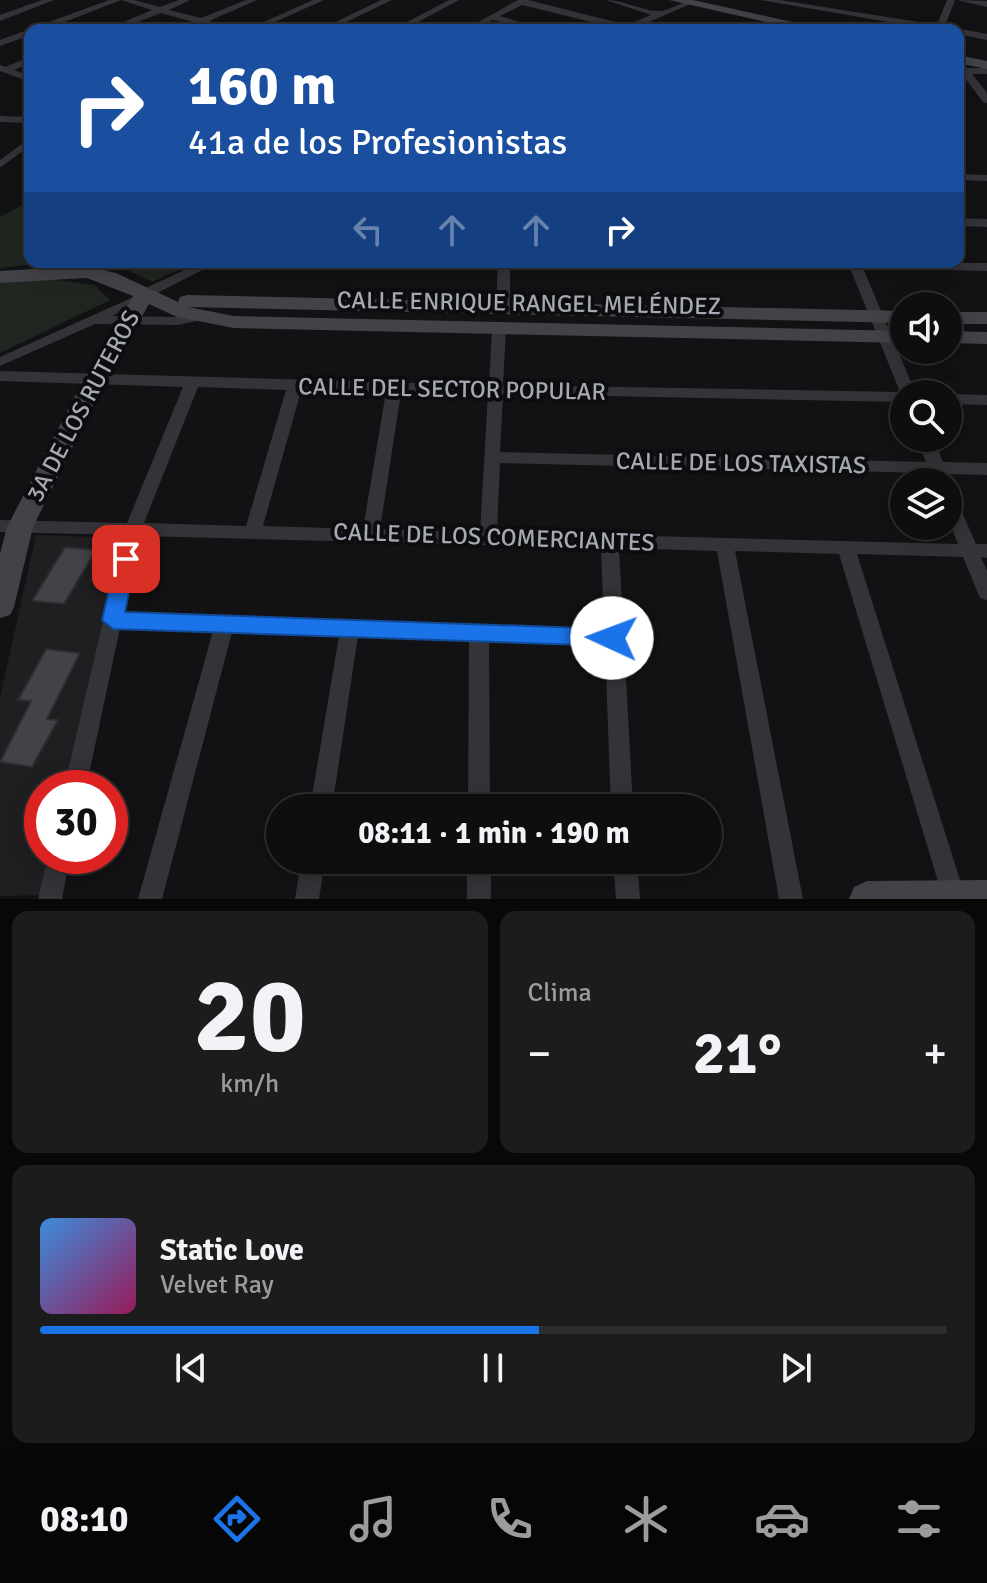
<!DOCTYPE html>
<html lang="es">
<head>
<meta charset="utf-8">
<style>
  :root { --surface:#0e0e0f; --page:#1c1c1d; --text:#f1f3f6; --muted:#9b9c9e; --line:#2e2e2f; --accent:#1a73e8 }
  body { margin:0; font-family:Signika,sans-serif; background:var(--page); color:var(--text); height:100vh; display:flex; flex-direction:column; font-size:30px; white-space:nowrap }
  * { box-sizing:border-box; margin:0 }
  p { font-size:26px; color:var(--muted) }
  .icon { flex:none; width:44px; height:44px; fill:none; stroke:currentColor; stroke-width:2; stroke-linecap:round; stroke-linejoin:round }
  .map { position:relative; height:899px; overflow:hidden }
  .sheet { display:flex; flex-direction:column; gap:12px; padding:12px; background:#080808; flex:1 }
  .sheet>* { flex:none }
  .guide { position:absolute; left:24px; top:24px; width:940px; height:244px; border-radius:16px; box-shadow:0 4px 20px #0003,0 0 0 2px var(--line); background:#1a4fa0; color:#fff; overflow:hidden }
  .buttons { position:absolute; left:890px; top:292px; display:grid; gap:16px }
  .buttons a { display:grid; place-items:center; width:72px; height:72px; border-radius:50%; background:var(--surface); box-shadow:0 4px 20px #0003,0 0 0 2px var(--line); font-size:40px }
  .speed { position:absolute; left:24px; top:770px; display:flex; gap:16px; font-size:40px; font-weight:700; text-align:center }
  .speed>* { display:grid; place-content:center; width:104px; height:104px; border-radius:50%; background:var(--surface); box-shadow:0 4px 20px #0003,0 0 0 2px var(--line); line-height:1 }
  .speed .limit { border:12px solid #d22; background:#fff; color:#111 }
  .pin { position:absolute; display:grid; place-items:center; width:68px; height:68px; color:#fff; margin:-34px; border-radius:16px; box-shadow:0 4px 12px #0006 }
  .me { position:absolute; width:88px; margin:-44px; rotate:272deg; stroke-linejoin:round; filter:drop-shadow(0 0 6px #0008) }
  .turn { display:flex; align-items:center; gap:28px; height:168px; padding:0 32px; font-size:36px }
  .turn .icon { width:104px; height:104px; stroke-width:2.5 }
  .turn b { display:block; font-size:56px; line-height:68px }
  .lanes { display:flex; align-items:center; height:76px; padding:0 32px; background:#0003; justify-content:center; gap:40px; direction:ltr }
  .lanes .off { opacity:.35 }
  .big { font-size:60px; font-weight:800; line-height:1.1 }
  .sheet .widget { flex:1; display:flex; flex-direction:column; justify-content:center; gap:12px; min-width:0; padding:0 28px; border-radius:16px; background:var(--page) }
  .sheet .dial { align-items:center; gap:0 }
  .dial b { font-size:104px; line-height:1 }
  .song { display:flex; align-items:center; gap:24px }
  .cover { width:96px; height:96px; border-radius:12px; background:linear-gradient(135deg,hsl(210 70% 55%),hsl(330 70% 35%)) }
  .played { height:8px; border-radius:4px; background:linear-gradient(90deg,var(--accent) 55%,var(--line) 55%) }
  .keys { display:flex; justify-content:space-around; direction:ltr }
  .heat { display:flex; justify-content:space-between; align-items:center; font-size:44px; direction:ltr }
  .sheet .tiles { flex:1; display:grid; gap:12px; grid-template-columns:1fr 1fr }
  .widget:last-child { grid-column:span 2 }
  .trip { position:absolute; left:266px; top:794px; width:456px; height:80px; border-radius:40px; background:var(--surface); box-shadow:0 4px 20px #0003,0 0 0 2px var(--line); font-weight:800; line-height:80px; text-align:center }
  .menu { display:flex; height:128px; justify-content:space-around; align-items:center; background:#060606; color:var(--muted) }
  .menu .icon { width:56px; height:56px }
  .menu .current { color:var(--accent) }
  .menu b { font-size:36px; color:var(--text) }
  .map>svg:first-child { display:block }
  .built { fill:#1f1f21 }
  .green { fill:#1f2620 }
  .building { fill:#424247; stroke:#2d2d2f; stroke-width:2 }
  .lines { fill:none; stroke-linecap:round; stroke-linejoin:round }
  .lane-far1 { stroke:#343438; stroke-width:5 }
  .lane { stroke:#343438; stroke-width:6 }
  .street { fill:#343438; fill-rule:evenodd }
  .secondary { fill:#424348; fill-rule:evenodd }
  .route { fill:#1a73e8; stroke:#114b97; stroke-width:2 }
  .labels { text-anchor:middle; stroke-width:8; stroke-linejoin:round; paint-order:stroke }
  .street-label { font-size:24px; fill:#a5a9b3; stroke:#0d0d0f }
</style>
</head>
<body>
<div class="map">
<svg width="987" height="899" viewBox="0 0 987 899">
  <rect width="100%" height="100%" fill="#121214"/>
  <polygon class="built" points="36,535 120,538 67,788 42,788 42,856 52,856 44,895 0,896 0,697"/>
  <g class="green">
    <polygon points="30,201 30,262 53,262 0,268 0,217"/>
    <polygon points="111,262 195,262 152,282"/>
    <polygon points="43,278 94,285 110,300 0,353 0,283"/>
  </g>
  <g class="building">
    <polygon points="65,547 96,550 64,604 32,601"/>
    <polygon points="46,649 80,653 47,719 58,720 32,767 0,762 31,701 18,700"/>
  </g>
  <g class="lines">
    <polyline class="lane-far1" points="24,146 30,142"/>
    <polyline class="lane" points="0,164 27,144"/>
    <g class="street">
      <polygon points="42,0 54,0 0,21 0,15"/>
      <path d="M 109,0 L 134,0 L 160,7 L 179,0 L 190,0 L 169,10 L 201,18 L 246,0 L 257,0 L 209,21 L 236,30 C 225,30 212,24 202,24 C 194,25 186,30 176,30 L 193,22 L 161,13 L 117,30 L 105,30 L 152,10 L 121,0 L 44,30 L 30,30 L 30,35 L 0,46 L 0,40 Z"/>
      <polygon points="313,0 324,0 257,30 246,30"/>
      <polygon points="381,0 392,0 330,30 319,30"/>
      <polygon points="449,0 459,0 403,30 392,30"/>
      <path d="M 518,0 L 528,0 L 627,25 L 651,15 L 606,0 C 624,0 639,10 657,11 C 670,12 681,0 693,3 L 637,27 L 642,30 L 624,30 L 522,5 L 500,16 L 547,30 L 533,30 L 493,20 L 475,30 L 464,30 Z"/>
      <polygon points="760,0 780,0 937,25 947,0 955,0 945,26 987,34 987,40 958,34 958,30 935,30"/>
      <polygon points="957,0 987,1 987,7"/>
      <polygon points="772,18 779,20 769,30 760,30"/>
      <polygon points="30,57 30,63 14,70 30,76 30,82 0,71 0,65 5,67"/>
      <polygon points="958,60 967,68 987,68 987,74 972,74 987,93 987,103 983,102 962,74 958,73"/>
      <polygon points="0,116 30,117 30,123 0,122"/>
      <polygon points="958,174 987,175 987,181 958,180"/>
      <polygon points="958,218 987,219 987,227 958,226"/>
      <polygon points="202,262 218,262 112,316 178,317 197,313 204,317 202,320 178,325 95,324 0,366 0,357 138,295 139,291"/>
      <polygon points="498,262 510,262 510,307 503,311 496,307"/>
      <path d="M 722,262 L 987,263 L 987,271 L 863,268 L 916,394 L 904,394 L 904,402 L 503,394 L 500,452 L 926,462 L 917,438 L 933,438 L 943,462 L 987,463 L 987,475 L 947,474 L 950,482 L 948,486 L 948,482 L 934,482 L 930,473 L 500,463 L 497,532 L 958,544 L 948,519 L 948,492 L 954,494 L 976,544 L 987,544 L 987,558 L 981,557 L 987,571 L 987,600 L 980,598 L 963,557 L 857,554 L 966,899 L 943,898 L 839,554 L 735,551 L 803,899 L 779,899 L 717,551 L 619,548 L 633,808 L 611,808 L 605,645 L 489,641 L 490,808 L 468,808 L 469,641 L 358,636 L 332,808 L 310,808 L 339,636 L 232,632 L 162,899 L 138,899 L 213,631 L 120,628 L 86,788 L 64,788 L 123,535 L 0,532 L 0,520 L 127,523 L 183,387 L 0,381 L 0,371 L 489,385 L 492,328 L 499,324 L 506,328 L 503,385 L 900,392 L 850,268 L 728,266 ZM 198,387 L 286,390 L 246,526 L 144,523 ZM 301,391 L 386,392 L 363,529 L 263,526 ZM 401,393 L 488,394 L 480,532 L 380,529 ZM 140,536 L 601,548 L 604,630 L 124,613 Z"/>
      <polygon points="948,394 987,395 987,405 948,404"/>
      <polygon points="48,856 70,856 62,899 38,899"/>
      <polygon points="301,860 325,860 319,899 295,899"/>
      <rect x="467" y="860" width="24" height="39"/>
      <polygon points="613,860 637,860 640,899 616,899"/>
    </g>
    <g class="secondary">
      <polygon points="669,0 693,0 828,30 802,30"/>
      <polygon points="958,55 987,61 987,69 958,63"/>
      <polygon points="87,266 116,273 178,302 180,297 187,295 904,311 904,323 188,307 234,316 904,331 904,343 234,328 177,317 149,304 106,379 33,527 14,607 10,615 0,618 0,554 7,527 84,379 133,296 87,278 0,283 0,271"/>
      <rect x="948" y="312" width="39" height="12"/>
      <polygon points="948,331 987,332 987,344 948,343"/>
      <polygon points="987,880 987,899 849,899 854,887 867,881"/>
    </g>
  </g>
  <polygon class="route" points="126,552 136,559 125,612 612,629 620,631 623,638 620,644 612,646 113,629 102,620 116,559"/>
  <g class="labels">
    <g class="street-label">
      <text transform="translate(529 303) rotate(1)" y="8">CALLE ENRIQUE RANGEL MELÉNDEZ</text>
      <text transform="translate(452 389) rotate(1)" y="8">CALLE DEL SECTOR POPULAR</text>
      <text transform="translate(83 406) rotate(-62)" y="8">3A DE LOS RUTEROS</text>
      <text transform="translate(741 463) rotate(1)" y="8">CALLE DE LOS TAXISTAS</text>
      <text transform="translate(494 537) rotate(2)" y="8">CALLE DE LOS COMERCIANTES</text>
    </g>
  </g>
</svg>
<div class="buttons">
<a><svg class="icon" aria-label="sound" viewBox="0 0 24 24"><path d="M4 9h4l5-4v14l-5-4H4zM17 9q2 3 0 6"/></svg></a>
<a><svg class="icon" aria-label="search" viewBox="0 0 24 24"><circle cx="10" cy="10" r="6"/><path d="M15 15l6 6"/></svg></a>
<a><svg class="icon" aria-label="layers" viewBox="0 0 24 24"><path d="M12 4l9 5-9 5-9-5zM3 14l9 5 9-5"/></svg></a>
</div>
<div class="speed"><div class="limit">30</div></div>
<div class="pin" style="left:126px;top:559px;background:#d93025"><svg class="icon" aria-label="arrive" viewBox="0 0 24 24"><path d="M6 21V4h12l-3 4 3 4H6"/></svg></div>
<svg class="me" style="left:612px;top:638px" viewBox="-20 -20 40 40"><circle r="19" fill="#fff"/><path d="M0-13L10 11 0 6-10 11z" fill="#1a73e8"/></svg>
<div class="trip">08:11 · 1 min · 190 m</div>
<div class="guide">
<div class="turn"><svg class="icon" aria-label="right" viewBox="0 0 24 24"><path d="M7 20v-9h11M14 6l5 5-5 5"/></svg><div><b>160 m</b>41a de los Profesionistas</div></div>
<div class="lanes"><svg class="icon off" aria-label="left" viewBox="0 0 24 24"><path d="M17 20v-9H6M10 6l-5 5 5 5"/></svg><svg class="icon off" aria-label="ahead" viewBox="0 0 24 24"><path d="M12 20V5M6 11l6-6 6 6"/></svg><svg class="icon off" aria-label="ahead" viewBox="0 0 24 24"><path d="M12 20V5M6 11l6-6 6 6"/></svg><svg class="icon" aria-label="right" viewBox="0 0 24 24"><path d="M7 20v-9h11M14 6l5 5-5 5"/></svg></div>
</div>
</div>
<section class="sheet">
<div class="tiles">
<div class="widget dial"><b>20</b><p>km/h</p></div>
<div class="widget"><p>Clima</p>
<div class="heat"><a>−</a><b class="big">21°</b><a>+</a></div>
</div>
<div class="widget">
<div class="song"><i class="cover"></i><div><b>Static Love</b><p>Velvet Ray</p></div></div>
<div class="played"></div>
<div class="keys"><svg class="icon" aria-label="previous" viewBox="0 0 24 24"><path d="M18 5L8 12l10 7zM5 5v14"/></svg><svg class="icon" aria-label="pause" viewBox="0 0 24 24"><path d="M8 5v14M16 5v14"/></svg><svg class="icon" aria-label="next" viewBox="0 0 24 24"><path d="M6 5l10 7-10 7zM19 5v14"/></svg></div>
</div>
</div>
</section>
<nav class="menu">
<b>08:10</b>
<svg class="icon current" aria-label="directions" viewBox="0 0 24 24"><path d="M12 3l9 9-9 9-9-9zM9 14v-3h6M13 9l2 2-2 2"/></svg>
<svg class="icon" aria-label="music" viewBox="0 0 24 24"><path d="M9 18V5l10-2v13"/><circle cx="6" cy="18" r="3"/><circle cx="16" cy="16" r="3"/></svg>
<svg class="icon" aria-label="phone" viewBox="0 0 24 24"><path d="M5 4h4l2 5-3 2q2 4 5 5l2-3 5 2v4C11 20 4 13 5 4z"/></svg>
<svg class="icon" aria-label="climate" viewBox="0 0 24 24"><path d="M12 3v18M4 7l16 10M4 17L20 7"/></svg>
<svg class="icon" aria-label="car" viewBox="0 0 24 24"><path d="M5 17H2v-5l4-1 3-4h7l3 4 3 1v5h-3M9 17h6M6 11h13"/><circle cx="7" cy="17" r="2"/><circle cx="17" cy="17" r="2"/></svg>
<svg class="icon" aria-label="filters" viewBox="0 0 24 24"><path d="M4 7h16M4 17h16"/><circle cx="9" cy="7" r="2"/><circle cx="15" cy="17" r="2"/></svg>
</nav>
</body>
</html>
